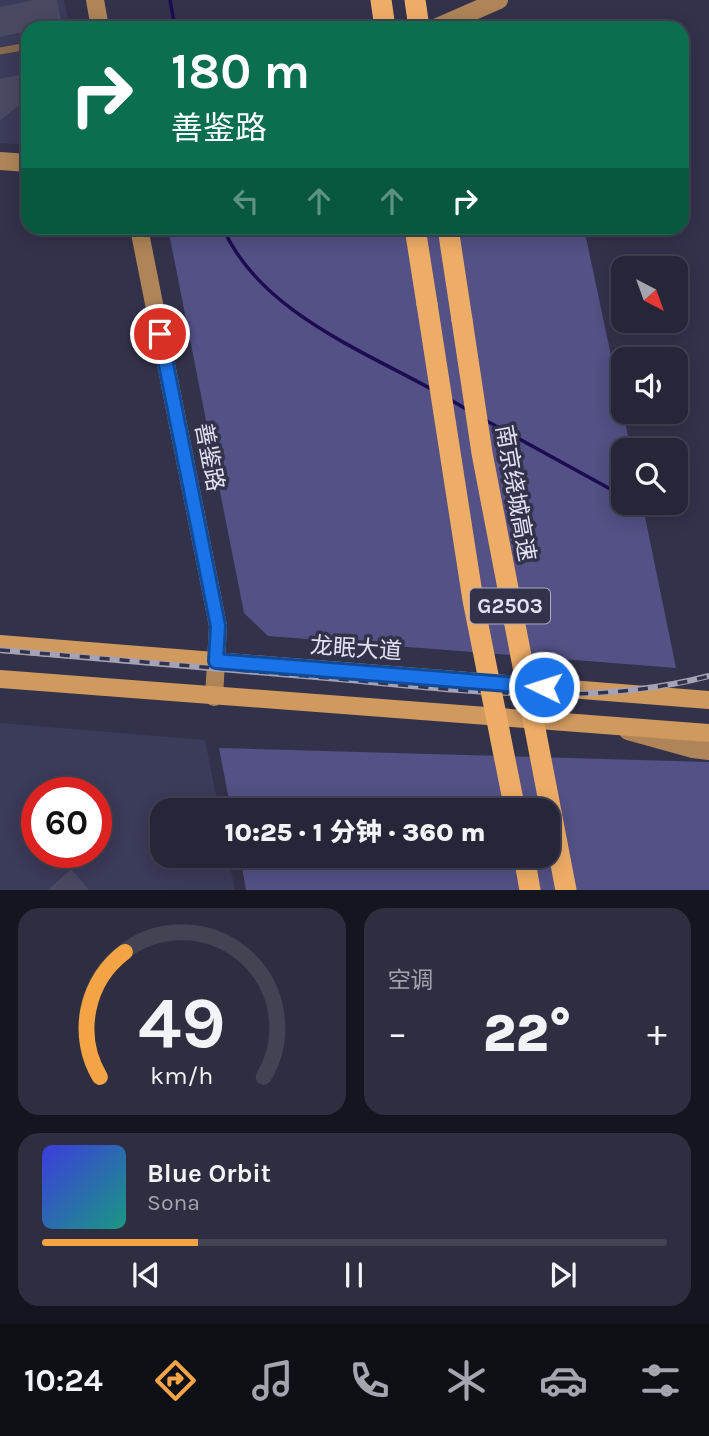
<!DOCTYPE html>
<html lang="zh">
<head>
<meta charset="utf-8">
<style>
  :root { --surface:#262638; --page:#2e2e40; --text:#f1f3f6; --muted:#a4a5ae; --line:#424353; --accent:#f4a444 }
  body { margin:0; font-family:Karla,"Noto Sans SC",sans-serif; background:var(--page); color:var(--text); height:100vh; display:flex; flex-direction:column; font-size:26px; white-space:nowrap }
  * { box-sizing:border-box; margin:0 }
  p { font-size:23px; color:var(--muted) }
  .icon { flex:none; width:38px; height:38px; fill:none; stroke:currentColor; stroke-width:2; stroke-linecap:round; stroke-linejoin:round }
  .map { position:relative; height:890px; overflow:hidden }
  .side { display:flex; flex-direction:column; gap:18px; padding:18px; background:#15151f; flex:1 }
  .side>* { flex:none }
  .guide { position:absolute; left:21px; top:21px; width:668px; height:214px; border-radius:21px; box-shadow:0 4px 18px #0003,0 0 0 2px var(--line); background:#0b6e4f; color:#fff; overflow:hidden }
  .needle { width:46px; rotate:139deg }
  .tools { position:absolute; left:611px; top:256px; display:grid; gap:14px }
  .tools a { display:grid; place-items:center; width:77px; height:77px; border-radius:14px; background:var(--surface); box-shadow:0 4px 18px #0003,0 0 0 2px var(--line); font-size:35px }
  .speed { position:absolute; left:21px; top:777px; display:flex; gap:14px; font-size:35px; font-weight:700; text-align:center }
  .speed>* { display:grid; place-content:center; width:91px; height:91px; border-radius:50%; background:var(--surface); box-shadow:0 4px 18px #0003,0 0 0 2px var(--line); line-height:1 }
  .speed .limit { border:10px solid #d22; background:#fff; color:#111 }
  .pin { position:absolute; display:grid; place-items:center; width:60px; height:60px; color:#fff; margin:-30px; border:4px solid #fff; border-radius:50%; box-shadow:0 2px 7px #0007 }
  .me { position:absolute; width:77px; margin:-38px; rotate:274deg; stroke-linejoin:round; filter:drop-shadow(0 0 5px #0008) }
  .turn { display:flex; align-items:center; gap:24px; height:147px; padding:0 35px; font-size:32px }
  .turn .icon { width:91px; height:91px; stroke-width:2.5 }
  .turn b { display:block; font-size:49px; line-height:60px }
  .lanes { display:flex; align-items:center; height:66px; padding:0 35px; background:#0003; justify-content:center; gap:35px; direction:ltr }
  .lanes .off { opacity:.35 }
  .big { font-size:52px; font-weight:800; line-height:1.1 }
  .side .widget { flex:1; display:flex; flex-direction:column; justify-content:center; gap:10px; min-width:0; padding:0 24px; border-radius:21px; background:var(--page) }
  .side .dial { align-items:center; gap:0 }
  .dial svg { height:182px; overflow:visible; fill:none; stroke:var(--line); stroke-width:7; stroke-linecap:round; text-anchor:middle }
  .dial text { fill:var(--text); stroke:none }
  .song { display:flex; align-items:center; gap:21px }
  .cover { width:84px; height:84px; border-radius:10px; background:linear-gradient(135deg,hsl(240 70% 55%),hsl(170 70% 35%)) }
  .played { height:7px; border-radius:4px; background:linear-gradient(90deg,var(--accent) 25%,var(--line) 25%) }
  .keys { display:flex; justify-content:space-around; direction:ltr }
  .heat { display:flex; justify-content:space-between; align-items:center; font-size:38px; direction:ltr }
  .side .tiles { flex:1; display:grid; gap:18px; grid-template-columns:1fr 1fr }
  .widget:last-child { grid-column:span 2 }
  .trip { position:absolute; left:150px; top:798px; width:410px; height:70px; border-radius:21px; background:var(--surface); box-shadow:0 4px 18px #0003,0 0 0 2px var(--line); font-weight:800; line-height:70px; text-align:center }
  .dock { display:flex; height:112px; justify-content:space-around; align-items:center; background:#0f0f16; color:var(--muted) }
  .dock .icon { width:49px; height:49px }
  .dock .active { color:var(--accent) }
  .dock b { font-size:32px; color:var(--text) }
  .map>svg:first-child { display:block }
  .built { fill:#3b3b5a; fill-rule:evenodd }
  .green { fill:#535185 }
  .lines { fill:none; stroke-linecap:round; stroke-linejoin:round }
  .stream { stroke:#1d0c52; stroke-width:3.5 }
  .building { fill:#494964 }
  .lane { stroke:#83694d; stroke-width:7 }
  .secondary { stroke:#ae8458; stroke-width:18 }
  .primary { stroke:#d09a5f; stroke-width:18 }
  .highway { stroke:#eead66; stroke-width:21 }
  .rail-casing { stroke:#a3a2b6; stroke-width:6 }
  .rail { stroke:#33324b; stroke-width:3.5; stroke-dasharray:10; stroke-linecap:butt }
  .highway-bridge { stroke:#eead66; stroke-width:21 }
  .route-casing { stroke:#114b97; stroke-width:18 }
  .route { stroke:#1a73e8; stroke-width:12 }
  .labels { text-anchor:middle; stroke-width:7; stroke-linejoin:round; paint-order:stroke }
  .shield { fill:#33324b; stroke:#adacbf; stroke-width:2 }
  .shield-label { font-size:21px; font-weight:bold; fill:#e1e1f1 }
  .street-label { font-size:23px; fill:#e1e1f1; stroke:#33324b }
</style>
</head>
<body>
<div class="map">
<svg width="709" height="890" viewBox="0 0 709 890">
  <rect width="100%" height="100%" fill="#33324b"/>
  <g class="built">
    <polygon points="0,0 64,0 70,28 28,28 28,145 0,143"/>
    <path d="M 0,723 L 205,740 L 219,810 L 163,810 L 163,856 L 228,856 L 235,890 L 0,890 ZM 37,793 L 96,793 L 96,852 L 37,852 Z"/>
  </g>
  <g class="green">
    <polygon points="168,228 584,228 631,450 623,450 623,502 642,502 676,668 268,636 244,613"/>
    <polygon points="219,748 709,762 709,890 246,890 240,856 548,856 548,810 231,810"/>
  </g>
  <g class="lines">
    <g class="stream">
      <polyline points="170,0 175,28"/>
      <path d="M 223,228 C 259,310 359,349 433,390"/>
      <polyline points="449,399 466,409"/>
      <polyline points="485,420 623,496"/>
    </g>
  </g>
  <g class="building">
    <polygon points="34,0 57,0 62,25 28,28 28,31 0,37 0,7"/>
    <polygon points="28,73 28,103 19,105 0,121 0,79"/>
    <polygon points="71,869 89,890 48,890"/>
  </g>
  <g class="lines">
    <polyline class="lane" points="0,51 28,46"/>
    <g class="secondary">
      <polyline points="95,0 100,28"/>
      <polyline points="435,28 499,0"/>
      <polyline points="0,161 28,163"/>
      <polyline points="139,228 218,626 214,697"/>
      <polyline points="628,731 693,749 709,751"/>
    </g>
    <g class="primary">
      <polyline points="0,644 709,700"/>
      <polyline points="0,679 709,733"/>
    </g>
    <g class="highway">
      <polyline points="381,0 385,28"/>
      <polyline points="415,0 419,28"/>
      <polyline points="415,228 427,304"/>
      <polyline points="448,228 462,320"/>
      <polyline points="524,856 530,890"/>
    </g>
    <g class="rail-casing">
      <path id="rail" d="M 0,650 C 113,659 226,669 339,679 C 460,690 589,708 709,676"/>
    </g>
    <use href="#rail" class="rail"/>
    <g class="highway-bridge">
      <polyline points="427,304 473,600 515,810"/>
      <polyline points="462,320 482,453 566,890"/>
    </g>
  </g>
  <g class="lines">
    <g class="route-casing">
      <polyline id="route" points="160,334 218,626 216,661 544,687"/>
    </g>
    <use href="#route" class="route"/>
  </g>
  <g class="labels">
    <rect class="shield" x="470" y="588.5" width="80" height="35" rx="5"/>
    <g class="shield-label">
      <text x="510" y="613">G2503</text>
    </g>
    <g class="street-label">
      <text transform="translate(210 457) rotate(79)" y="8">善鉴路</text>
      <text transform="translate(516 493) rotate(80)" y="8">南京绕城高速</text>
      <text transform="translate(356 648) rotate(4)" y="8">龙眠大道</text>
    </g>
  </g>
</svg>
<div class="tools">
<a><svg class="needle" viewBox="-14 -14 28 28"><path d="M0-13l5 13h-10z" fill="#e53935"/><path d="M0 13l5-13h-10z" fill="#a4a5ae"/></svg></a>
<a><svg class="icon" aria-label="sound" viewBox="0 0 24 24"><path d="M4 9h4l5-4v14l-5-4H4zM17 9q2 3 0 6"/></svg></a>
<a><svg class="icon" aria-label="search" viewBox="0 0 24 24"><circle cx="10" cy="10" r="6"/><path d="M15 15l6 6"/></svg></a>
</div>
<div class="speed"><div class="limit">60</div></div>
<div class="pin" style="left:160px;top:334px;background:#d93025"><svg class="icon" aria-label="arrive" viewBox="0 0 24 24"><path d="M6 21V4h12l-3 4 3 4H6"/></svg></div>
<svg class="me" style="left:544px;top:687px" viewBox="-20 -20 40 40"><circle r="17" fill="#1a73e8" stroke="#fff" stroke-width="3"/><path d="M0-11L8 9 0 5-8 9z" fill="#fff"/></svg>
<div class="trip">10:25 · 1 分钟 · 360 m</div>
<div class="guide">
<div class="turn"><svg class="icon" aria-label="right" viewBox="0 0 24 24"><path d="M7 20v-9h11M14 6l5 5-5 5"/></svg><div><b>180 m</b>善鉴路</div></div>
<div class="lanes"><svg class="icon off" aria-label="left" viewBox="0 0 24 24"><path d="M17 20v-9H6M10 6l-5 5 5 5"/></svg><svg class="icon off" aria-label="ahead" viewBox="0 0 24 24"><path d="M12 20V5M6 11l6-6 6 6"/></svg><svg class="icon off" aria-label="ahead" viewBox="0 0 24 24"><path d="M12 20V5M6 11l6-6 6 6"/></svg><svg class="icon" aria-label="right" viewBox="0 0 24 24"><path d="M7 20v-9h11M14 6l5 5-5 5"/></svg></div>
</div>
</div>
<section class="side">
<div class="tiles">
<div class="widget dial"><svg viewBox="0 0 100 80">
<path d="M14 69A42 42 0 1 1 86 69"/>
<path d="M14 69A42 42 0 0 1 25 14" stroke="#f4a444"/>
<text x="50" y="56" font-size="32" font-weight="700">49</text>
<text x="50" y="72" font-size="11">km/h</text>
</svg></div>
<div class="widget"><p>空调</p>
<div class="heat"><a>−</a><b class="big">22°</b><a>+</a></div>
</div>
<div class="widget">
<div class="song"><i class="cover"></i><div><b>Blue Orbit</b><p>Sona</p></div></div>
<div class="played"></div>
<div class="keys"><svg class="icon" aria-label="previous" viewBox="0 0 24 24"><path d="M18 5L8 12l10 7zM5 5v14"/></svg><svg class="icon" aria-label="pause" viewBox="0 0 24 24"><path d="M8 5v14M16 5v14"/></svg><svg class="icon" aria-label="next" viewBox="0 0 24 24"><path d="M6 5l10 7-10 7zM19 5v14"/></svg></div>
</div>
</div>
</section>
<nav class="dock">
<b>10:24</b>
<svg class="icon active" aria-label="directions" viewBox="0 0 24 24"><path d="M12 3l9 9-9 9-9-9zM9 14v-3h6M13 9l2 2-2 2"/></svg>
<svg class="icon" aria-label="music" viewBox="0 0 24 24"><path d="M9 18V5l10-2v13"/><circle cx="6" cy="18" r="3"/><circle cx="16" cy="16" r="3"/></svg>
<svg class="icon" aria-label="phone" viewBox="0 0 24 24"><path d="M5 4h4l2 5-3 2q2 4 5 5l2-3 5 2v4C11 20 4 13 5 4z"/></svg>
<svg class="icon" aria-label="climate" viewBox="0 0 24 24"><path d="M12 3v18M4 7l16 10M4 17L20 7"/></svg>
<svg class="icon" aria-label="car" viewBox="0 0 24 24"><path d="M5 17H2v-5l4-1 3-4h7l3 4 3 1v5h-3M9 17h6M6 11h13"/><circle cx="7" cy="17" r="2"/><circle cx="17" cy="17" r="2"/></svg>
<svg class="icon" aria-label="filters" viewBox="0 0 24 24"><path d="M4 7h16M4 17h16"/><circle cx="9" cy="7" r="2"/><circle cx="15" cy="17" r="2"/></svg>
</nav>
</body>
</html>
